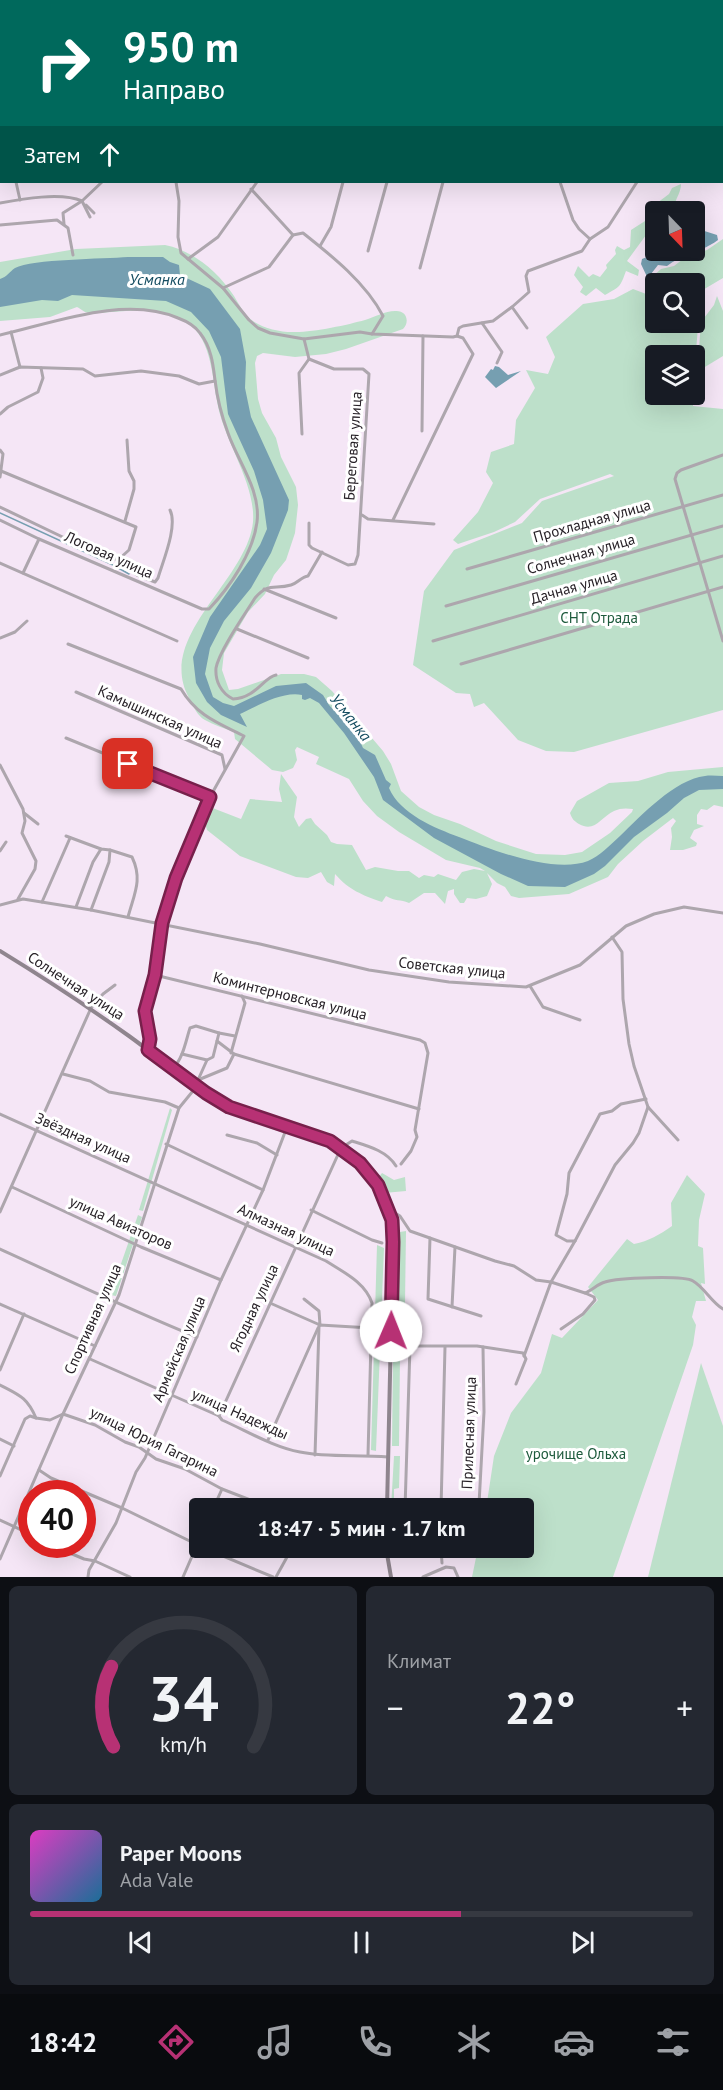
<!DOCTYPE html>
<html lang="ru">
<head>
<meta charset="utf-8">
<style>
  :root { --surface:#171b24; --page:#242831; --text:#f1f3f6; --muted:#9ea1a6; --line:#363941; --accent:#b73174 }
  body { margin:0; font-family:"PT Sans",sans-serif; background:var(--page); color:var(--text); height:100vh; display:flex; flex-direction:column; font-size:22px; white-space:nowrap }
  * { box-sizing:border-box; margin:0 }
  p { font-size:20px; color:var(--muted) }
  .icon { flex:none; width:33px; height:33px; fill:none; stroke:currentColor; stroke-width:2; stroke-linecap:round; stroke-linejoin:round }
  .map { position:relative; height:1577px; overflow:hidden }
  .details { display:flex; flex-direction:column; gap:9px; padding:9px; background:#0d0f14; flex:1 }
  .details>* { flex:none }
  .hud { position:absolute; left:0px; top:0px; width:723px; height:183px; box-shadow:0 6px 24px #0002; background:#00695c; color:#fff; overflow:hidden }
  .needle { width:39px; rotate:157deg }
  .fabs { position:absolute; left:645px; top:201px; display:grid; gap:12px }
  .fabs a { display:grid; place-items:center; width:60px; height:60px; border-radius:6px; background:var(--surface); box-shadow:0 6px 24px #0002; font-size:30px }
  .speed { position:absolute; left:18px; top:1480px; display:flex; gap:12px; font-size:30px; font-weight:700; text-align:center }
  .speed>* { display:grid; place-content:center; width:78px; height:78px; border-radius:50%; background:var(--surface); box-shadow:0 6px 24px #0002; line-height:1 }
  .speed .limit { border:9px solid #d22; background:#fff; color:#111 }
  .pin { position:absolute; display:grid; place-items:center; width:51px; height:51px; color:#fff; margin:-26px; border-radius:12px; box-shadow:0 3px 9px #0006 }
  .me { position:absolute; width:66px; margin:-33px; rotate:1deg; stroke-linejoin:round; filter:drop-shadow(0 0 4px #0008) }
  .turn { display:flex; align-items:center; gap:21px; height:126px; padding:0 24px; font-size:27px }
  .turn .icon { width:78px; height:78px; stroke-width:2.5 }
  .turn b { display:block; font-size:42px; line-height:51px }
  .then { display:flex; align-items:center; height:57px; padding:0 24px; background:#0003; gap:12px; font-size:22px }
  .big { font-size:45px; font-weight:800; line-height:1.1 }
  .details .card { flex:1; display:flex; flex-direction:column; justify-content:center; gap:9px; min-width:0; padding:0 21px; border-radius:9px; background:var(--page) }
  .details .dial { align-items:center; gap:0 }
  .dial svg { height:156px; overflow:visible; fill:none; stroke:var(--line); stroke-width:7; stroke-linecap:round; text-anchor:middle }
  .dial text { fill:var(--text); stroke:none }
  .song { display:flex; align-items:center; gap:18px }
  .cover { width:72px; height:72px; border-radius:9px; background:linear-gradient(135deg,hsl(310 70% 55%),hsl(200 70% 35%)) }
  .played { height:6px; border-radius:3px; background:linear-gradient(90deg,var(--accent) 65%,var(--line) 65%) }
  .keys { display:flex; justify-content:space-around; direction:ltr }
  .heat { display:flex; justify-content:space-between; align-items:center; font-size:33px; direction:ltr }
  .details .tiles { flex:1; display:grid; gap:9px; grid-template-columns:1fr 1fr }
  .card:last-child { grid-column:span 2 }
  .trip { position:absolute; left:189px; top:1498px; width:345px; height:60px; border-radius:6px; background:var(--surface); box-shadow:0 6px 24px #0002; font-weight:800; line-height:60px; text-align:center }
  .tabs { display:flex; height:96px; justify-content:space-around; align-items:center; background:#090b0e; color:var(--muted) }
  .tabs .icon { width:42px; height:42px }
  .tabs .current { color:var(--accent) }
  .tabs b { font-size:27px; color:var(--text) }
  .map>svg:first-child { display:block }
  .green { fill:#bde0ca }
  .water { fill:#769fb1 }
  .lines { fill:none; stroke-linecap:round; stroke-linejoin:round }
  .stream { stroke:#769fb1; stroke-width:1.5 }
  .street { stroke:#ada6ad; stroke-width:3 }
  .secondary { stroke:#8f858e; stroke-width:4 }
  .route-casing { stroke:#77204b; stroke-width:15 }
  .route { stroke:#b73174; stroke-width:10 }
  .labels { text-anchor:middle; stroke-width:6; stroke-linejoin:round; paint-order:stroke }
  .street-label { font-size:15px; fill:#272127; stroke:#fff }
  .park-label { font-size:15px; fill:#1e5b3d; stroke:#fff }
  .water-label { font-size:16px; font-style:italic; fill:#154d61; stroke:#fff }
</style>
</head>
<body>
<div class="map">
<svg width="723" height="1577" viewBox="0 0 723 1577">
  <rect width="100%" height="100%" fill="#f5e6f6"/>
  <g class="green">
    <polygon points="533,0 723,0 534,2"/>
    <path d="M 681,184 C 681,193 675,199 674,208 L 656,212 L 655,228 L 649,231 L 627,261 L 639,270 L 638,276 L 626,271 C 620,287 621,286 605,295 L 596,288 L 586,296 L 580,292 L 583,287 L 574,275 L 578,266 L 589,277 L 593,274 L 600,277 L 607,268 L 606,265 L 616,254 L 615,250 L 617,246 L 624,250 L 630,247 L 631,230 L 645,221 L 657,203 L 669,194 L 672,188 Z"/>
    <polygon points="723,239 723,278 701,291 695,363 698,361 701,322 714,305 717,296 723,311 723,356 695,373 694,356 656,356 655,371 649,373 655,372 656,394 693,395 693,406 723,409 723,710 574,752 546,751 518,740 484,703 474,707 470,694 456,693 413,665 424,591 454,550 522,523 542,501 614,476 610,474 540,499 515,522 494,532 458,544 453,540 478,512 493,483 486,472 491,452 514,444 516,420 535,388 526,370 548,374 555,357 546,337 583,304 614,299 633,289 654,297 652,303 655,301 656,322 694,322 694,284 656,284 655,294 651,284 654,280 653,276 661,269 674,266 687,256 707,250"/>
    <path d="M 165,245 C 194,251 218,272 234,296 C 239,304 244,315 253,321 C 263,328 280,332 292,332 C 311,333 347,325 365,320 C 375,317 385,311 395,311 C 407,310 410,322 403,329 L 346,349 L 326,354 L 295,357 L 263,353 L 257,356 L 255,363 L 258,399 L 262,413 L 276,438 L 281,457 L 296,487 L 298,505 L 295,533 L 286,560 L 274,575 L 265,594 L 248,612 L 224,653 L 222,670 L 229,690 L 238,689 L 281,674 L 304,674 L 316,677 L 332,691 L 383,751 L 391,764 L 401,791 L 419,807 L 434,815 L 460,824 L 496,841 L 536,854 L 565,855 L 582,852 L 610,833 L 632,812 L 633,809 C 626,808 620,808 614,811 C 601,817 595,833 579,824 C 574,821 572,819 570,813 L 577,801 L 609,783 L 638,781 L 668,772 L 723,767 L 723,807 L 714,805 L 707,810 L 701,809 L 697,815 L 697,824 L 704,826 L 694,830 L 690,838 L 697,843 L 696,846 L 683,850 L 670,850 L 672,837 L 671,828 L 676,821 L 673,818 L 643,841 L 618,864 L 608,877 L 569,894 L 519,898 L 511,896 L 505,887 L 497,883 L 487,873 L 492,884 L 487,896 L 476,899 L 467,898 L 464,903 L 460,903 L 454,894 L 454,889 L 448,891 L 445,904 L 435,893 L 424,893 L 409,903 C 400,899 396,902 386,896 L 382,902 C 362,895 349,890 335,874 L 334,886 L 327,882 L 321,872 L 308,878 L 296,877 L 240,856 L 207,830 L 205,823 L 210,807 L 241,819 L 250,799 L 282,802 L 279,789 L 281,774 L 297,797 L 294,817 L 299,827 L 306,819 L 311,818 L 315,824 L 327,835 L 331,842 L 337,844 L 352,845 L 366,870 L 375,867 L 398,871 L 409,871 L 419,878 L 424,875 L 434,877 L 438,874 L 456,880 L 462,872 L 474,869 L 485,871 L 480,868 L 446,860 L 399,832 L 377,816 L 363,801 L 349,779 L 316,764 L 319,757 L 297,747 L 295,750 L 297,760 L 293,768 L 283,772 L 272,770 L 235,739 L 234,732 C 224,728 214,725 205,720 C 197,716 193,705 189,698 C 155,636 247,581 253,522 C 256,483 223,440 217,401 C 212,375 211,334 183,320 C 158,308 138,310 112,312 C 105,312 96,314 89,313 C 85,313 81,309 77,307 L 50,317 L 0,321 L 0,262 L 76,249 Z"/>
    <polygon points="170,1108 172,1110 143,1211 139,1210"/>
    <polygon points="382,1173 394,1180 405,1177 406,1191 384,1193 378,1178"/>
    <path d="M 687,1175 L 705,1194 L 699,1220 L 698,1246 L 703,1248 L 705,1284 L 701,1283 L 706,1301 L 696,1301 L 692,1317 L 696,1325 L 693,1345 L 613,1577 L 472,1577 L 478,1548 L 524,1548 L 524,1509 L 486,1509 L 494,1456 L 511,1413 L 541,1373 L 552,1334 L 562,1338 L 598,1300 L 588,1287 L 627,1239 L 634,1244 C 649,1241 659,1235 672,1226 L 671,1203 Z"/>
    <polygon points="138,1215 142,1217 116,1296 110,1295 112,1282 115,1281"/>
    <polygon points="406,1231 405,1303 401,1347 395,1345 400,1232"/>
    <polygon points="377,1245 384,1248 376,1451 371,1450"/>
    <polygon points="393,1354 400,1356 399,1446 392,1446"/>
    <polygon points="701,1363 723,1426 723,1577 648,1577"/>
    <polygon points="394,1456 400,1456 399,1488 394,1489 394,1500 398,1500 398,1508 391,1508"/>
  </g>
  <g class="water">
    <path d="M 695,228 L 717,235 L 718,240 C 702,252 682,254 667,266 L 658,265 L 651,274 L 652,279 L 649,281 L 641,264 L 642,259 L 662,251 L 694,250 Z"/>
    <path d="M 128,257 L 163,257 L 170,262 L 179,265 L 180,275 L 210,289 L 240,329 L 246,362 L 245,388 L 251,417 L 289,500 L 288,510 L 271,553 L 251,588 L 224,621 L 210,648 L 205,674 L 213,697 L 223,703 L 234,706 L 276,686 L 306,683 L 323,695 L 329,705 L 358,737 L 363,748 L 375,755 L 386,780 L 391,784 L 389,788 C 400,814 435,828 459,837 C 492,850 554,874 588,861 C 600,856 610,845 620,836 C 642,815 674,780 705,776 C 711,775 717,776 723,776 L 723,789 L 699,790 L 684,798 L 667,813 L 634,837 L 605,866 L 594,874 L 565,887 L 528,886 L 501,874 L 434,838 L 383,800 L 374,777 L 344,733 L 319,703 L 310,698 L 305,700 L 302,699 L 302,695 C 282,691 258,706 240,714 L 247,727 L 221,715 L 207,702 L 196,683 L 193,657 L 210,617 L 260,545 L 267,529 L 263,500 L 254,471 L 228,414 L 221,357 L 209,331 L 191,312 L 166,301 L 72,295 L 58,301 L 42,300 L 0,307 L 0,279 C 7,277 9,272 15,268 C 32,259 104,259 128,257 Z"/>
    <polygon points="495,366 499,367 508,375 521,371 496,388 485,377 491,369 493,370"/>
  </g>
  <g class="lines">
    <polyline class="stream" points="0,513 113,565 129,574"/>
    <g class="street">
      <polyline points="80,0 88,2"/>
      <polyline points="161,0 161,2"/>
      <polyline points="266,0 273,2"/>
      <polyline points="287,0 288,2"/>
      <polyline points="27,2 29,0"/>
      <polyline points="99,2 102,0"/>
      <polyline points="346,2 349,0"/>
      <polyline points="483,2 483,0"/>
      <polyline points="0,19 2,19"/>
      <polyline points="0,61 2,61"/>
      <polyline points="722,70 723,70"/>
      <polyline points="0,145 2,144"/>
      <polyline points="16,182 20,200"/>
      <polyline points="176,182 179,201 178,237 181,253 223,288 249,320 258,328 270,333 304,339 360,332 372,334 453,337 457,336 459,328 463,326 493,321 512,307 527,328"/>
      <polyline points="560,182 573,220 579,229 590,239"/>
      <path d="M 0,203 C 22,199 61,192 82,201 L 90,217"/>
      <polyline points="86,205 94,213"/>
      <polyline points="64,224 63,213 82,201 102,182"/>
      <polyline points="0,225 57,220 68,228 73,255"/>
      <path d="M 293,235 L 303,233 C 332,256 366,283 383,316 L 372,334"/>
      <polyline points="320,246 331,227 343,182"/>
      <polyline points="368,251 387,182"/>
      <polyline points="188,259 218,237 257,182"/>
      <polyline points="420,268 443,182"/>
      <polyline points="223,288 269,267 293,235 251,189"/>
      <polyline points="512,307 529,292 526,276 528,271 582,251 590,239 608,227 637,182"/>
      <polyline points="482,323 502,352 497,363"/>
      <polyline points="11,332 20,367"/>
      <path d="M 0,335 C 53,323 125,295 178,318 C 186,321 195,326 200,333 C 211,347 213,363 215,380 C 217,397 222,417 228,433 C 238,462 261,490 257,522 C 253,553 230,587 209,609 L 202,609 L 39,539 L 0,520"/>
      <polyline points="309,359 334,369 363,369 369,374 358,555 355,564 348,565 312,548 309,545 309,523"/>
      <polyline points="0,375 20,367 83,369 95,376 141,371 179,376 199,384 215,381"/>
      <polyline points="0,414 8,407 38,392 43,378 41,368"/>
      <polyline points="422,431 423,336"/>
      <polyline points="302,434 299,373 309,359 304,339"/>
      <polyline points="0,450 3,454 0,477"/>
      <polyline points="723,455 681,470 677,473 675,479 723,641"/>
      <polyline points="1,471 136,527 129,550 118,560"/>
      <path d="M 0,507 L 73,542 L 118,560 L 137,575 L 155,582 L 158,578 C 163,561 178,526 170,510"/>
      <polyline points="362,515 368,519 434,524"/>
      <polyline points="393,520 473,354 463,338 457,336"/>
      <polyline points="125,521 134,489 134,481 129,471 127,440"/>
      <polyline points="0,563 177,641"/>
      <polyline points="467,569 723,495"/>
      <polyline points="23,573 39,539"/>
      <polyline points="264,589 336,618"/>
      <polyline points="446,606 723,526"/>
      <polyline points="237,629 308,658"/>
      <polyline points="0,638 15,632 27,621"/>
      <polyline points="433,641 723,556"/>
      <path d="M 68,644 L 181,689 C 197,716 218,723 244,736 L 210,797 L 176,877 L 162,923 L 155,975 L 145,1011 L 150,1039 L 148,1050"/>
      <polyline points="461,664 723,587"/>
      <path d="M 276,675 C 264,677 256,698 233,699 C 221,693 215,681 216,668 C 219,651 245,614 255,598 C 269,582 274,590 291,585 C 298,583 301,577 308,576 L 322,552"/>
      <polyline points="76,692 222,755 225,769"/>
      <polyline points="66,738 210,797"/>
      <polyline points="0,765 23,809 25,821 22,833 36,861 35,869 18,899"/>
      <polyline points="24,813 38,824"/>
      <polyline points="66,836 101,849 110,850 109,862 91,910"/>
      <path d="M 110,850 L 132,857 C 143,880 134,894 128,917"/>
      <polyline points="0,851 6,842"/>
      <polyline points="42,902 70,838"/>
      <polyline points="0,905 23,899 91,910 260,944 369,970 449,982 526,987 580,965 626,926 654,914 684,907 723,913"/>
      <polyline points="76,907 93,862 101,849"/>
      <polyline points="612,937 622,952 623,999 629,1044 634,1066 648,1107 678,1140"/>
      <polyline points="155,975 420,1040 425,1043 428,1053 415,1130 417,1137 411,1151 401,1164"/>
      <polyline points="530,986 543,1007 580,1020"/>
      <polyline points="219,1033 235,1036"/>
      <polyline points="231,1053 245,1003 242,996"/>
      <polyline points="182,1054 207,1060"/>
      <path d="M 173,1068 C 183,1059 186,1040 190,1028 L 196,1026 L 219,1033 L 217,1041 L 234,1054 L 419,1109"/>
      <polyline points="63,1074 90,1081 109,1092 165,1102 179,1108"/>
      <polyline points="198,1080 207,1060 213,1057 217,1041"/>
      <path d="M 0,1114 L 326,1261 C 343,1272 365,1282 372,1303 L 368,1455"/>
      <polyline points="227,1135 257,1143 277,1155"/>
      <polyline points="166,1144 263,1190"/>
      <polyline points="12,1187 141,1247 221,1280"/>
      <polyline points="311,1210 372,1240 382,1243"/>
      <path d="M 390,1210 L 400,1216 L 410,1231 L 495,1261 L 514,1266 L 536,1280 L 551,1282 L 585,1293 C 592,1290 598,1284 605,1282 C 617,1278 683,1275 693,1281 C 705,1288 711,1302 723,1309"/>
      <polyline points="0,1212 91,1008 103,994 115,985"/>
      <polyline points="430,1238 428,1299 481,1316"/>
      <polyline points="575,1241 615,1165 633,1143 639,1133 648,1107"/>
      <path d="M 0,1249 C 66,1279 130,1310 197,1337"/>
      <polyline points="270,1303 320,1325 319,1311 304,1299"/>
      <polyline points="0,1304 95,1346"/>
      <polyline points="452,1307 455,1247"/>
      <polyline points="561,1329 583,1314 595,1300 594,1297 585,1293"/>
      <polyline points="391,1346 477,1346 523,1353 526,1359 516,1384"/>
      <polyline points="524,1356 551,1282 575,1241 567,1241 556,1235 567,1194 569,1173 600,1114 612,1111 621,1104 646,1099"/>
      <path d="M 90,1359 L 219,1416 L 222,1420 C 247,1431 273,1447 300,1452 C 329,1458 359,1454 388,1457"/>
      <polyline points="0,1370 24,1314"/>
      <path d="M 0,1385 C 19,1395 27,1397 36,1418 L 50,1420 L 63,1414 L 95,1425 L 125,1442 L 139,1447 L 156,1459 L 185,1469 L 222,1489 L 274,1509"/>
      <path d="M 219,1416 L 341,1148 L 352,1141 C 368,1146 387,1151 396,1166"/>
      <polyline points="0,1439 14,1446"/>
      <polyline points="268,1440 318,1328"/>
      <polyline points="315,1455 319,1326 320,1325 371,1328"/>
      <polyline points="39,1470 51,1478 122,1508 200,1546"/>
      <polyline points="0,1476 25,1419 30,1416 36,1418"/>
      <polyline points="441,1508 457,1509"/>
      <polyline points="213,1509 222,1489"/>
      <polyline points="405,1509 410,1346"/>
      <polyline points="415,1509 436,1509"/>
      <polyline points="441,1509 445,1347"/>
      <polyline points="464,1509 479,1504 484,1412 483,1347"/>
      <polyline points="0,1520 32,1535"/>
      <polyline points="51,1545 84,1559 95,1561 130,1577"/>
      <polyline points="204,1548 273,1577"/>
      <polyline points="441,1548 442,1563"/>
      <polyline points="0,1559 63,1414 119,1295 179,1108 197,1086 198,1080 227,1068 234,1054"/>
      <polyline points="88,1577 89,1570 116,1523 136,1472 145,1458 221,1280 263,1190 287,1127"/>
      <polyline points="183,1577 200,1538"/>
      <polyline points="276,1577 292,1548"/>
      <polyline points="423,1577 446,1567 454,1568 458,1577"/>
    </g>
    <g class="secondary">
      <path d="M 0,951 C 44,978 87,1006 129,1036 C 161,1059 191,1086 225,1105 C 264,1127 316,1126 351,1155 C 380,1178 391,1206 393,1242 L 387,1509"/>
      <polyline points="386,1548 391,1577"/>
    </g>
  </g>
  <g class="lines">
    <g class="route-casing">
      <polyline id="route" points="128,764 210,797 176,878 162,923 155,975 145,1011 150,1039 148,1050 206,1093 229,1107 330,1141 360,1163 378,1185 392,1220 393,1242 391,1331"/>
    </g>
    <use href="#route" class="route"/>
  </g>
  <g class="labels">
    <g class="street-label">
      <text transform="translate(353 446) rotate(-86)" y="5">Береговая улица</text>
      <text transform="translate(592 521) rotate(-16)" y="5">Прохладная улица</text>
      <text transform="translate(581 554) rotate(-16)" y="5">Солнечная улица</text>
      <text transform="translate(109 555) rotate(24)" y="5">Логовая улица</text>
      <text transform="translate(574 587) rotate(-16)" y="5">Дачная улица</text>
      <text transform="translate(160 717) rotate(24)" y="5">Камышинская улица</text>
      <text transform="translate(452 968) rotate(6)" y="5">Советская улица</text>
      <text transform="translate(76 986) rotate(33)" y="5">Солнечная улица</text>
      <text transform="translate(290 996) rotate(14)" y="5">Коминтерновская улица</text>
      <text transform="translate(83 1138) rotate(24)" y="5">Звёздная улица</text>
      <text transform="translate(121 1223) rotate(24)" y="5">улица Авиаторов</text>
      <text transform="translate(286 1230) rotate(25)" y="5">Алмазная улица</text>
      <text transform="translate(254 1308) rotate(-65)" y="5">Ягодная улица</text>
      <text transform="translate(93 1319) rotate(-66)" y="5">Спортивная улица</text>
      <text transform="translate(179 1349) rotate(-67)" y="5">Армейская улица</text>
      <text transform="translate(240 1414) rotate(24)" y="5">улица Надежды</text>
      <text transform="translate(469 1433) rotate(-88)" y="5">Прилесная улица</text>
      <text transform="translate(154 1442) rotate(26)" y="5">улица Юрия Гагарина</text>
    </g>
    <g class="park-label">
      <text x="599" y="623">СНТ Отрада</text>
      <text x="576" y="1459">урочище Ольха</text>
    </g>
    <g class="water-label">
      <text x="157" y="285">Усманка</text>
      <text transform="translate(351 717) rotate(51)" y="6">Усманка</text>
    </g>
  </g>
</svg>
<div class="fabs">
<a><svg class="needle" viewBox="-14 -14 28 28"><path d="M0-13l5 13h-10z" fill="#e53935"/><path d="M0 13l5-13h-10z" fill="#9ea1a6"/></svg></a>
<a><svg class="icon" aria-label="search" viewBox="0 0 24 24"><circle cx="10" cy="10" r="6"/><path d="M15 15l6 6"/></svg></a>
<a><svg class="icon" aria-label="layers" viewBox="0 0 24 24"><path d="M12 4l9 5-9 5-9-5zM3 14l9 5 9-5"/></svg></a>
</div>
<div class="speed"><div class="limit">40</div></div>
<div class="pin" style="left:128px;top:764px;background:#d93025"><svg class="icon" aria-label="arrive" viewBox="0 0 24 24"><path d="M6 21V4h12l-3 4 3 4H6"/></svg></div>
<svg class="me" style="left:391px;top:1331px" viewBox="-20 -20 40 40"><circle r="19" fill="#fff"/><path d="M0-13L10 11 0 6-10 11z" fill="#b73174"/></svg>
<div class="trip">18:47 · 5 мин · 1.7 km</div>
<div class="hud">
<div class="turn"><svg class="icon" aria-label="right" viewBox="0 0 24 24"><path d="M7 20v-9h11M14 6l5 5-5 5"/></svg><div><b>950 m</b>Направо</div></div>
<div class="then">Затем<svg class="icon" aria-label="ahead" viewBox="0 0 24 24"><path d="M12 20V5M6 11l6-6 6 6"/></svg></div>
</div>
</div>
<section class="details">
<div class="tiles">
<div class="card dial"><svg viewBox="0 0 100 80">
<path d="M14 69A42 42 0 1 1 86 69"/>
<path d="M14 69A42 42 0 0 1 13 28" stroke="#b73174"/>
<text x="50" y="56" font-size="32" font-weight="700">34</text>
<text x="50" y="72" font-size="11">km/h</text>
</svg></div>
<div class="card"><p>Климат</p>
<div class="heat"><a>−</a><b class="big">22°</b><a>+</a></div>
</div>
<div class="card">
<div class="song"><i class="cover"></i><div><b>Paper Moons</b><p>Ada Vale</p></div></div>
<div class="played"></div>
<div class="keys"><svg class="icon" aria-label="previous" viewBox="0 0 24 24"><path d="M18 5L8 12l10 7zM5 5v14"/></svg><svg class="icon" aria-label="pause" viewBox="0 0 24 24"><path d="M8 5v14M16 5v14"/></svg><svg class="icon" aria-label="next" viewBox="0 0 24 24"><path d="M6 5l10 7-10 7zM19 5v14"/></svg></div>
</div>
</div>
</section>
<nav class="tabs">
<b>18:42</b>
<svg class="icon current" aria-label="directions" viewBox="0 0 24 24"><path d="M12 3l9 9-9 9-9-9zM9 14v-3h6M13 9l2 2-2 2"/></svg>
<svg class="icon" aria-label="music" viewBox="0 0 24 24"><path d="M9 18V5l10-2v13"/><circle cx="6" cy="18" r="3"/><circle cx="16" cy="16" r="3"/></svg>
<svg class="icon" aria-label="phone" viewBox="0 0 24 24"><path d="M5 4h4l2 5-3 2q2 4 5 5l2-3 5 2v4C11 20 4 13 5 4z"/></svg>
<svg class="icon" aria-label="climate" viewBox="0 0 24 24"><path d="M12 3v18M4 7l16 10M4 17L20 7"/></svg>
<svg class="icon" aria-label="car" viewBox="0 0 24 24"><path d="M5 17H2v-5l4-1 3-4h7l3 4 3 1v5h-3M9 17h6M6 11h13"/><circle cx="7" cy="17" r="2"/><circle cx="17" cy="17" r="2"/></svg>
<svg class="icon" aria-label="filters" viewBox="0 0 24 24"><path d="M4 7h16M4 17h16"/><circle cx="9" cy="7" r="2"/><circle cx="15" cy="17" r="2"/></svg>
</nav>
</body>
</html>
